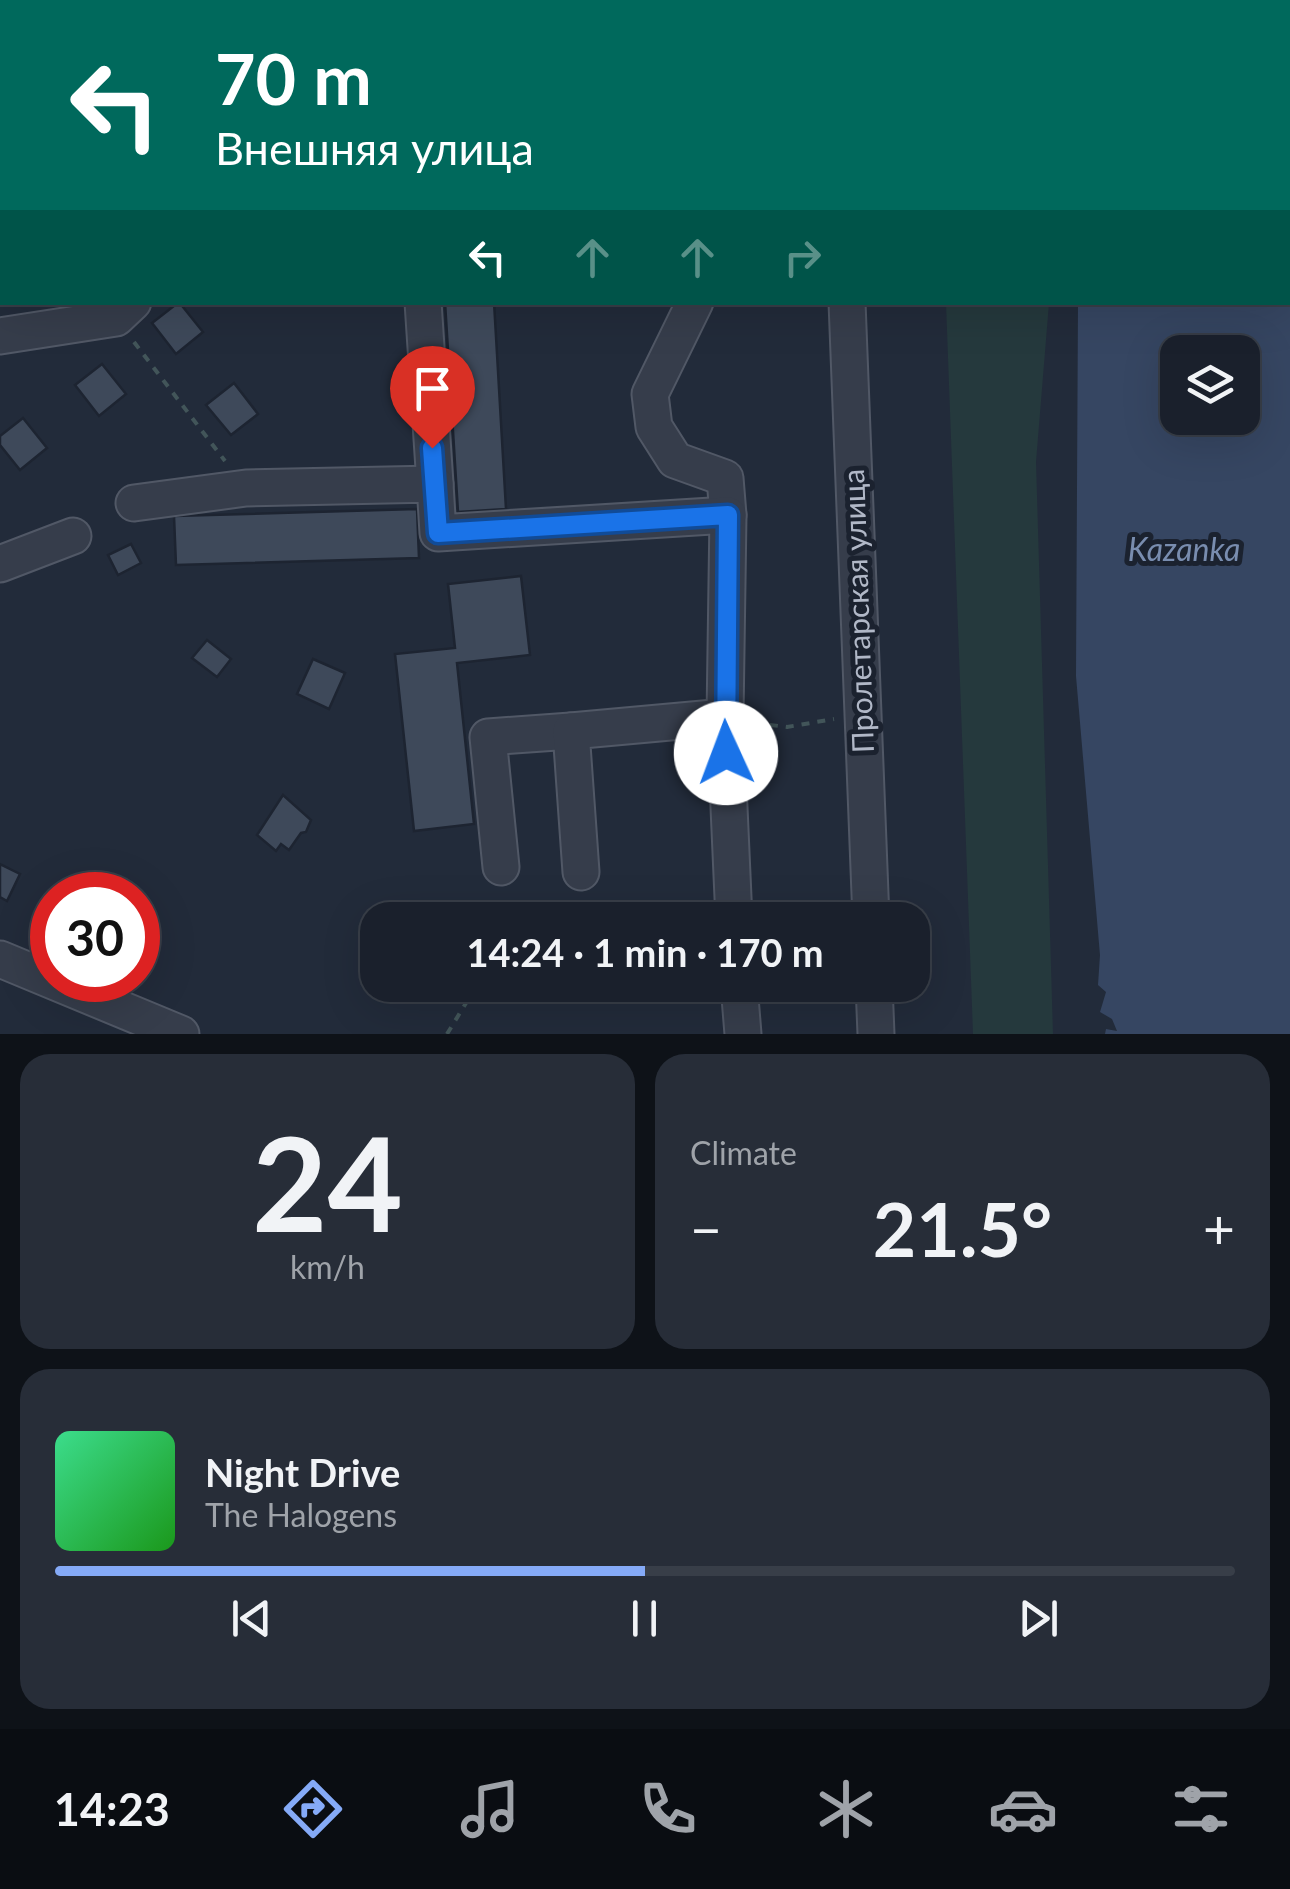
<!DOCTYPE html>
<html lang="en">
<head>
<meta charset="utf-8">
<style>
  :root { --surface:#1a202c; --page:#272d38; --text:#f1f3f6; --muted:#9fa3a9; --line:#383e48; --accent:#85aaf7 }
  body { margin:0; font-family:Lato,sans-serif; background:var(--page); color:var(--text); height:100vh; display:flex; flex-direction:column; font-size:38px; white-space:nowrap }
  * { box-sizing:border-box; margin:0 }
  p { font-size:32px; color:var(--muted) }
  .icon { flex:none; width:55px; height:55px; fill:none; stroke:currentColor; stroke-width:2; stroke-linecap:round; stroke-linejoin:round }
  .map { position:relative; height:1034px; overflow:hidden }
  .sheet { display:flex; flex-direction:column; gap:20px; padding:20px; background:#0e1218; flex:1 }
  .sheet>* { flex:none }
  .guide { position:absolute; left:0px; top:0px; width:1290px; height:305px; box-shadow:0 10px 40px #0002,0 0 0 2px var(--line); background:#00695c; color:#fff; overflow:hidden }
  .controls { position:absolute; left:1160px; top:335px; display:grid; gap:20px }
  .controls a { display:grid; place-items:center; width:100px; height:100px; border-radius:20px; background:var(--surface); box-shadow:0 10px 40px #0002,0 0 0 2px var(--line); font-size:50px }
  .speed { position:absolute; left:30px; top:872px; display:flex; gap:20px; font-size:50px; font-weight:700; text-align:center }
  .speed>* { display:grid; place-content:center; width:130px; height:130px; border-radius:50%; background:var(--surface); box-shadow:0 10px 40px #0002,0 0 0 2px var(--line); line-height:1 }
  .speed .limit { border:15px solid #d22; background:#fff; color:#111 }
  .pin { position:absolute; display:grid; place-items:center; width:85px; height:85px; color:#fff; margin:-102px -42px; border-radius:50% 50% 50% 0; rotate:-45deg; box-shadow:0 0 10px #0007 }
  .pin .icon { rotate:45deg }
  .me { position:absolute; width:110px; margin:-55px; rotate:358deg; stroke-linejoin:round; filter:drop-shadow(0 0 8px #0008) }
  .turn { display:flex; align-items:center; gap:35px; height:210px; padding:0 50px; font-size:45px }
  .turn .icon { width:130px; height:130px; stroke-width:2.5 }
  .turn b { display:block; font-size:70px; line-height:85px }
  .lanes { display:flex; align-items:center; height:95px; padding:0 50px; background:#0003; justify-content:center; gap:50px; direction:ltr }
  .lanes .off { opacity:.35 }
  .big { font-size:75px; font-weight:700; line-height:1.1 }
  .sheet .widget { flex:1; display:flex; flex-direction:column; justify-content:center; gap:15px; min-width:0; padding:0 35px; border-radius:30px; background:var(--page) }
  .sheet .dial { align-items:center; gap:0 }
  .dial b { font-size:130px; line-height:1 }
  .song { display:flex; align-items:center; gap:30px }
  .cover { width:120px; height:120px; border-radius:15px; background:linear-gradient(135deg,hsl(150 70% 55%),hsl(120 70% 35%)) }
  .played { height:10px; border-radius:5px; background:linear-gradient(90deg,var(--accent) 50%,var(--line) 50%) }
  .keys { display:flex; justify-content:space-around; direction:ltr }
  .heat { display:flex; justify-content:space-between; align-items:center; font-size:55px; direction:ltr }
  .sheet .tiles { flex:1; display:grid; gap:20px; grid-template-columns:1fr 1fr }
  .widget:last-child { grid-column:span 2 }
  .trip { position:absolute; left:360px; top:902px; width:570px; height:100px; border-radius:30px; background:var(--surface); box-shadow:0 10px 40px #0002,0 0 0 2px var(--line); font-weight:700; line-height:100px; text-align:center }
  .tab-bar { display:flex; height:160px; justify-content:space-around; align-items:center; background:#0a0d12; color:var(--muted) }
  .tab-bar .icon { width:70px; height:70px }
  .tab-bar .on { color:var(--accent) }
  .tab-bar b { font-size:45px; color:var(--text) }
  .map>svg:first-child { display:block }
  .green { fill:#25393d }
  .water { fill:#364662; fill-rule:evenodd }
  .building { fill:#3e495a; stroke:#1d2431; stroke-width:2.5 }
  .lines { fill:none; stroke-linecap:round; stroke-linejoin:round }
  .minor-casing { stroke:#515866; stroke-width:39 }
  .path { stroke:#425559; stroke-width:4; stroke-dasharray:8 8; stroke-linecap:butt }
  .minor { stroke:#363d4b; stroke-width:35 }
  .route-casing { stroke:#114b97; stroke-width:25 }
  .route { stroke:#1a73e8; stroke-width:18 }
  .labels { text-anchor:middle; stroke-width:10; stroke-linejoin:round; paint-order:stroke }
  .street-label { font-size:30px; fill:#b1b8c7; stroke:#1b222f }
  .water-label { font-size:32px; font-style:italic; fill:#798daf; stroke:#1b222f }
</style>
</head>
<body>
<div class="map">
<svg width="1290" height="1034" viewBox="0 0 1290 1034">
  <rect width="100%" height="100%" fill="#222b3a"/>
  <polygon class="green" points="946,303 1049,303 1036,462 1053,1034 973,1034"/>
  <path class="water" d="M 1097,0 L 1290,0 L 1290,1034 L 1105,1034 L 1106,1029 L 1117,1031 L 1112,1019 L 1100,1012 L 1106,992 L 1098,985 L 1100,955 L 1076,676 L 1078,303 L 1288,302 L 1288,2 ZM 1178,352 L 1242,352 L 1242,418 L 1178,418 Z"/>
  <g class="building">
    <polygon points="179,302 203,332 176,354 152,323"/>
    <polygon points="445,302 494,302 506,509 458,512"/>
    <polygon points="102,364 126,394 99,416 75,385"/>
    <polygon points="234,383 258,414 231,435 206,405"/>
    <polygon points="23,418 47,448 20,470 0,445 0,436"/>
    <polygon points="417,509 419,558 176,565 174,516"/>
    <polygon points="131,544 141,563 118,575 108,555"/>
    <polygon points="521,576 530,655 457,663 474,824 414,831 395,654 455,648 448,584"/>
    <polygon points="207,640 231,659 217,677 192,658"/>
    <polygon points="313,659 345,673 329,709 297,694"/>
    <polygon points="283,795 311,820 306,832 301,833 289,850 281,844 276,851 257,835"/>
    <polygon points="0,864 20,874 7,901 0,897"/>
  </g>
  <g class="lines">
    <g class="minor-casing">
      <g id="minor">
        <polyline points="727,0 727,2"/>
        <polyline points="835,0 835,2"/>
        <polyline points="459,2 461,0"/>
        <polyline points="423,302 435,484"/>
        <polyline points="695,302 650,394 654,427 675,460 725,478 728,515 725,717 734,920"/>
        <polyline points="847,302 871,920"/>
        <polyline points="0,336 116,318 133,302"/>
        <polyline points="134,503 246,488 435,484 438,533 728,515"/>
        <polyline points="0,564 73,536"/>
        <polyline points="501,867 488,737 571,731"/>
        <polyline points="581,872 571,731 725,717"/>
        <polyline points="0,959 181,1034"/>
        <polyline points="739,985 743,1034"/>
        <polyline points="874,985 876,1034"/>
      </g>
    </g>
    <g class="path">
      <polyline points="134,342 225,461"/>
      <polyline points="754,723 787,727 834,719"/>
      <polyline points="447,1034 477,985"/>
    </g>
    <use href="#minor" class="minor"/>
  </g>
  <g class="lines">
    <g class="route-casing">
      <polyline id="route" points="432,448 438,533 728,515 726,753"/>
    </g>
    <use href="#route" class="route"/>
  </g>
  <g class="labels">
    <g class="street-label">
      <text transform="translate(859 611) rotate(-92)" y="10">Пролетарская улица</text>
    </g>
    <g class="water-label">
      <text x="1184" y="561">Kazanka</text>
    </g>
  </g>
</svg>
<div class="controls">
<a><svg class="icon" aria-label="layers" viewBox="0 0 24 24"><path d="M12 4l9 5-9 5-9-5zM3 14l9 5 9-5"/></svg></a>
</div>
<div class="speed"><div class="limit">30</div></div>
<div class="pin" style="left:432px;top:448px;background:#d93025"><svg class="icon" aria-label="arrive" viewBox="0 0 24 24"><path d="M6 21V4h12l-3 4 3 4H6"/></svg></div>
<svg class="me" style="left:726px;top:753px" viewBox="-20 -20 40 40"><circle r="19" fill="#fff"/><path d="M0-13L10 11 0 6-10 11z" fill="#1a73e8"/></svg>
<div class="trip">14:24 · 1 min · 170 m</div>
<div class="guide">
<div class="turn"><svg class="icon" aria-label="left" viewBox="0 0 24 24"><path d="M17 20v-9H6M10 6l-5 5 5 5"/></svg><div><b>70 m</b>Внешняя улица</div></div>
<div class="lanes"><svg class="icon" aria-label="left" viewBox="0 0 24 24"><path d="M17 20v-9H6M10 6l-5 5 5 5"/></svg><svg class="icon off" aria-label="ahead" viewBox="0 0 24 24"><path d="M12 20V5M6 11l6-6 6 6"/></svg><svg class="icon off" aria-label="ahead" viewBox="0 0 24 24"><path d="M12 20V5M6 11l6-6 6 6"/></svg><svg class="icon off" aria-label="right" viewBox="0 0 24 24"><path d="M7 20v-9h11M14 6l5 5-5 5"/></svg></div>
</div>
</div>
<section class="sheet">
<div class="tiles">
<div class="widget dial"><b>24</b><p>km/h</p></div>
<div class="widget"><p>Climate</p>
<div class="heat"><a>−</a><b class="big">21.5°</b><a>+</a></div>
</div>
<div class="widget">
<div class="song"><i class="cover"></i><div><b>Night Drive</b><p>The Halogens</p></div></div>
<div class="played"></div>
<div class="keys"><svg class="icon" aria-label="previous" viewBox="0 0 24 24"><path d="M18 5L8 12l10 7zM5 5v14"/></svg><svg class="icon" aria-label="pause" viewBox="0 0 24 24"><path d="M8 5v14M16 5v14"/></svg><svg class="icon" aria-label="next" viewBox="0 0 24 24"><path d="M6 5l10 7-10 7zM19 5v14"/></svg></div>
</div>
</div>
</section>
<nav class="tab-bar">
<b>14:23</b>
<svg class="icon on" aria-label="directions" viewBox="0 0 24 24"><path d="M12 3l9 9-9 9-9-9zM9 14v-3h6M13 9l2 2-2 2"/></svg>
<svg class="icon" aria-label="music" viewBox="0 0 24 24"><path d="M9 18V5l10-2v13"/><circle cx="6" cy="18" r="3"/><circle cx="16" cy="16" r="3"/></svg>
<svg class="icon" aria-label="phone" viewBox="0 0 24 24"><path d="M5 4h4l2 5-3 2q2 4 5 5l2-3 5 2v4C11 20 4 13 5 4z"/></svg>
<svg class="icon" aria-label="climate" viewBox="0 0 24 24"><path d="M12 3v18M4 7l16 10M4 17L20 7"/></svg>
<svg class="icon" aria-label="car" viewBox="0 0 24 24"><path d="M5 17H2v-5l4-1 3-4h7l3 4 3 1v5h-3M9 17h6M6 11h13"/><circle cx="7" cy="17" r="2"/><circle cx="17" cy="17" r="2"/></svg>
<svg class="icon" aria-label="filters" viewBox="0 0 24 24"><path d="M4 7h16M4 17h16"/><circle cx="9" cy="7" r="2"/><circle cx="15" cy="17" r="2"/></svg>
</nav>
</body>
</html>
